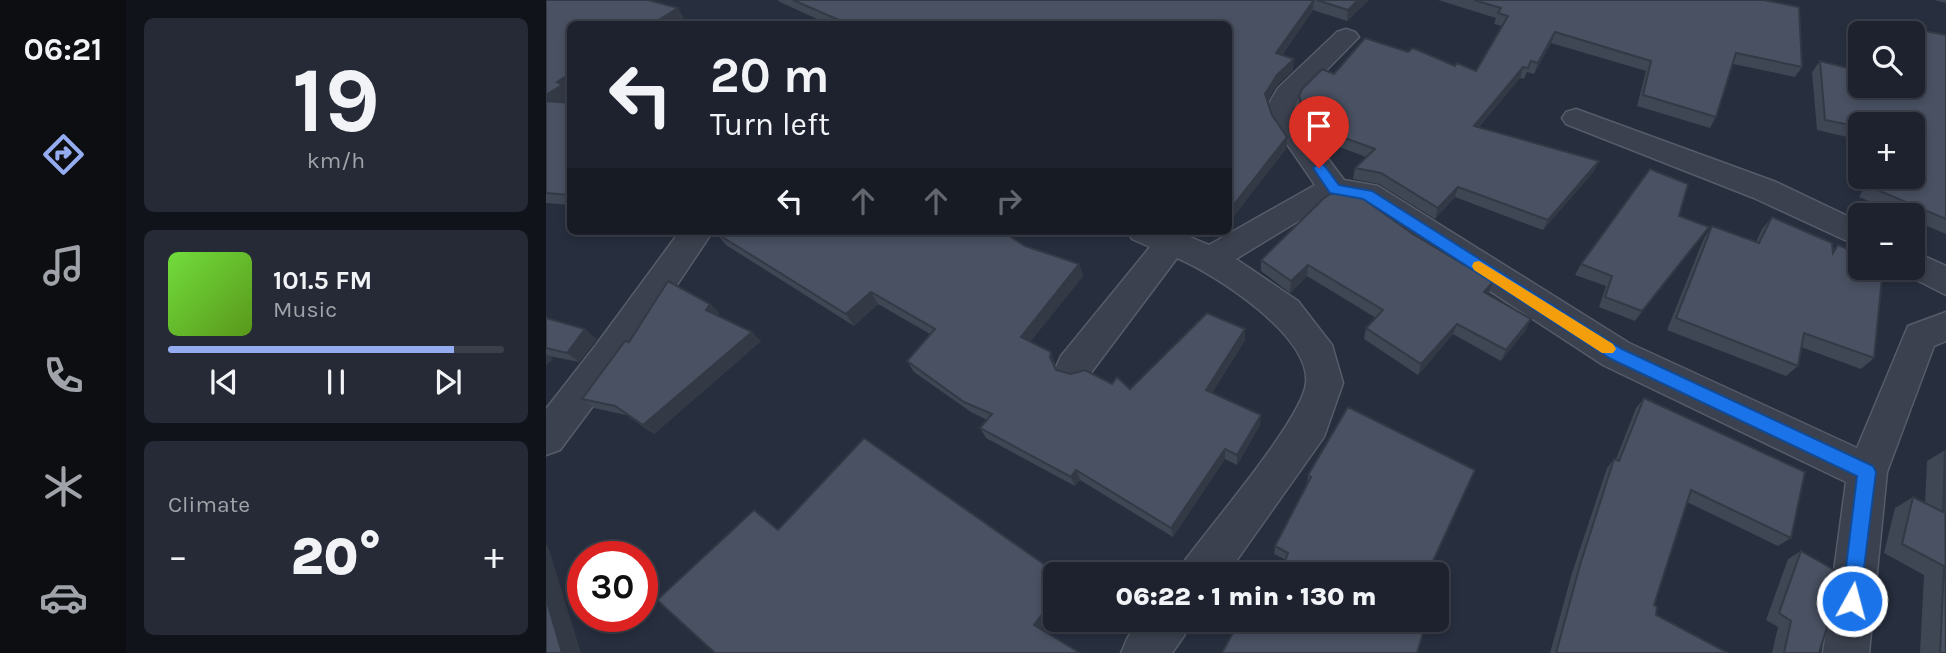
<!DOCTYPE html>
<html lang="en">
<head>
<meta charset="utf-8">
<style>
  :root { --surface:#1d222e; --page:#252a36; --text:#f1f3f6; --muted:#a0a4aa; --line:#3b3f4a; --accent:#95adf0 }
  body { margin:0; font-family:Karla,sans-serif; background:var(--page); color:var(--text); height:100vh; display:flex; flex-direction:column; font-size:26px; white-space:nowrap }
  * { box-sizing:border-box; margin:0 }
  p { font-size:23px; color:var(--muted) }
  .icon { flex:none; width:38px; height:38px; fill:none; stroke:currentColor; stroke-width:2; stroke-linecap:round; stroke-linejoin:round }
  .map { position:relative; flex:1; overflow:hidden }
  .sheet { display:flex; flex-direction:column; gap:18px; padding:18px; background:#101319; width:420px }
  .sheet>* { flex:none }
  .hud { position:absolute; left:21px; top:21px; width:665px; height:214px; border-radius:10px; box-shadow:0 4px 10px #0003,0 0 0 2px var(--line); background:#1d222e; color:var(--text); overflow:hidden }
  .buttons { position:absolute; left:1302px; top:21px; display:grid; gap:14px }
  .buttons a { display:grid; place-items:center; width:77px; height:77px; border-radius:10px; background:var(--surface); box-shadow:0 4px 10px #0003,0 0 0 2px var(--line); font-size:35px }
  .speed { position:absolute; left:21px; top:541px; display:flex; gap:14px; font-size:35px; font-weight:700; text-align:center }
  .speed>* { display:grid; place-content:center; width:91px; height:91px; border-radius:50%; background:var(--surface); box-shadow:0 4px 10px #0003,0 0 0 2px var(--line); line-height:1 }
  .speed .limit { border:10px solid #d22; background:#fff; color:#111 }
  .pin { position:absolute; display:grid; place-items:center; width:60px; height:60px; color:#fff; margin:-72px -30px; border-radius:50% 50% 50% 0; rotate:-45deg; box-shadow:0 0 7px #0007 }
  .pin .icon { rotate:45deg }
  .me { position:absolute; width:77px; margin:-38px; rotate:7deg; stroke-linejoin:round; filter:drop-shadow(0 0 5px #0008) }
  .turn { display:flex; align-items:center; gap:24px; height:147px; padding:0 28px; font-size:32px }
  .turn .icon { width:91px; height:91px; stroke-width:2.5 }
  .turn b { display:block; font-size:49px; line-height:60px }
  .lanes { display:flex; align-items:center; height:66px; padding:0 28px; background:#0003; justify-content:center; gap:35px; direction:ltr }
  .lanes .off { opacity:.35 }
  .big { font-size:52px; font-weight:800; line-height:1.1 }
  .sheet .tile { flex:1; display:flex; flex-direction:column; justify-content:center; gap:10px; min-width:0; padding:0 24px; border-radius:10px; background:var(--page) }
  .sheet .dial { align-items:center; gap:0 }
  .dial b { font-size:91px; line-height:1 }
  .song { display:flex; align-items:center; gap:21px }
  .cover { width:84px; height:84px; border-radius:10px; background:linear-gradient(135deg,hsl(100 70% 55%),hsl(90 70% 35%)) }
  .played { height:7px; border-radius:4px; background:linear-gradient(90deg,var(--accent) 85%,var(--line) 85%) }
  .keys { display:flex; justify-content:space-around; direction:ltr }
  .heat { display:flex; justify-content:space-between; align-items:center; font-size:38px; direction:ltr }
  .trip { position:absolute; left:497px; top:562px; width:406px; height:70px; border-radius:10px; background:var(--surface); box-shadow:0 4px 10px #0003,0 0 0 2px var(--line); font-weight:800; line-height:70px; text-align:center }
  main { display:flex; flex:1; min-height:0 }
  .menu { display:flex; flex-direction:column; width:126px; justify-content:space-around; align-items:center; background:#0c0e12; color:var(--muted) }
  .menu .icon { width:49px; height:49px }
  .menu .on { color:var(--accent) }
  .menu b { font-size:32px; color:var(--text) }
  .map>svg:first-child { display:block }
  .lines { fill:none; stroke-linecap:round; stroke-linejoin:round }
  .minor-casing { stroke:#565c69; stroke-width:3 }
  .minor { fill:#3b414e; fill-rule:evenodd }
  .wall { fill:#3f4654; fill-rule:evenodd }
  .shaded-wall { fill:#333945 }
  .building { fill:#495162; stroke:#333945; stroke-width:2 }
  .route { fill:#1a73e8; stroke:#114b97; stroke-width:2 }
  .slow { fill:#f59e0b }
</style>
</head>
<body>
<main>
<nav class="menu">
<b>06:21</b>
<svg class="icon on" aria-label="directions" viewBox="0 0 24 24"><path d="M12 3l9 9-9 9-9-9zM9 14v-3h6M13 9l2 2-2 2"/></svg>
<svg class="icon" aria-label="music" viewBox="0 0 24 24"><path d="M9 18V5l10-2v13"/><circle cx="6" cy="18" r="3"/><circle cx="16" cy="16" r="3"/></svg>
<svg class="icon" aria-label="phone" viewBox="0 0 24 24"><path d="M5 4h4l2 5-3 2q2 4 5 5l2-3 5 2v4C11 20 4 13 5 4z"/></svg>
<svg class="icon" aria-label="climate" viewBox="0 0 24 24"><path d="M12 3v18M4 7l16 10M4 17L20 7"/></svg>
<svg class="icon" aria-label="car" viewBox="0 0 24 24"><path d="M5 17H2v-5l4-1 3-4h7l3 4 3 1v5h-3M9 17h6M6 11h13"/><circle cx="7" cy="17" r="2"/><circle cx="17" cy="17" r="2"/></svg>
</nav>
<section class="sheet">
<div class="tile dial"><b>19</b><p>km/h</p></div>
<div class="tile">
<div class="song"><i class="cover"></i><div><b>101.5 FM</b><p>Music</p></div></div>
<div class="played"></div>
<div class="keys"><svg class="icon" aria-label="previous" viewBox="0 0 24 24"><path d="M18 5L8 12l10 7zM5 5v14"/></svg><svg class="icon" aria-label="pause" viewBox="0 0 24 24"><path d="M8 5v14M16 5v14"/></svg><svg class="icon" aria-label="next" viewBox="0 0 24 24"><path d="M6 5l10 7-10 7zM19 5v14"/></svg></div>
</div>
<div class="tile"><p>Climate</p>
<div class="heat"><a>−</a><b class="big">20°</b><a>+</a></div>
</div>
</section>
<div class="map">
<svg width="1400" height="653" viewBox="0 0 1400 653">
  <rect width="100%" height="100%" fill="#272e3e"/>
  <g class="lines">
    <g class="minor-casing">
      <g id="minor">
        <path d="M 800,29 L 809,32 L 813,37 L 753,98 L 749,107 L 755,123 L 798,180 L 832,186 L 1083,343 L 1311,448 L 1362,326 L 1400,312 L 1400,341 L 1388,346 L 1341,472 L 1323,653 L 1277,653 L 1300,482 L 1057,365 L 808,202 L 782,203 L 690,259 L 752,301 L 786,345 L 797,383 L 778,437 L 681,574 L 633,574 L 640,559 C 665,525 757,418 760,383 C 765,336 669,274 631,258 L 541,378 L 528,382 L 515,378 L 510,367 L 515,356 L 604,247 L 586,239 L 581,231 L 629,231 L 663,245 L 769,185 L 728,125 L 721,107 L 732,88 L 791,32 Z"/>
        <polygon points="1030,109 1230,182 1314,222 1314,247 1208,198 1020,124 1016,118 1020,112"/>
        <polygon points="134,231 167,231 76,367 14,450 0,455 0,409 50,345"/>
        <polygon points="1367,251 1400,266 1400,295 1355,272 1353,268 1367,268"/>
        <polygon points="595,620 644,620 638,636 626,653 575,653 582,637"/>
      </g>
    </g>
    <use href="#minor" class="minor"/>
  </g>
  <g class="wall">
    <polygon points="0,0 139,20 24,24 24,91 23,92 24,94 24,97 16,103 24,103 24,205 0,203"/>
    <polygon points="232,0 823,0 801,21 767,10 736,55 747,70 730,86 721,101 726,115 741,137 741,148 682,24 282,24 234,2"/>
    <polygon points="892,0 1218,0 1256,67 1249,77 1187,64 1170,117 1164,128 1091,106 1100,71 1005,43 988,74 981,72 978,79 974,78 933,127 1053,161 1048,171 997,230 909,197 889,219 833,184 807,179 809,168 820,157 770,138 757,122 752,107 753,96 788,74 862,52 930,71 956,26 948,24 950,18"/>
    <polygon points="1388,0 1400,0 1400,3"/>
    <path d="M 1321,20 L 1400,35 L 1400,234 L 1367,220 L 1367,215 L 1356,215 L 1313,197 L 1324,177 L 1367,177 L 1367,124 L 1314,124 L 1314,140 L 1271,130 L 1266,72 L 1274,61 L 1312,71 L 1313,30 ZM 1314,33 L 1367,33 L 1314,86 Z"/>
    <polygon points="778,198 942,294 980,330 955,361 907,334 872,375 818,339 820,328 830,318 761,276 744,293 715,271 715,260"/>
    <polygon points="1133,216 1155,237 1089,321 1053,307 1060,286 1029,275 1035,264"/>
    <polygon points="1226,217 1287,250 1292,245 1328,358 1315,369 1255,347 1252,366 1240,376 1121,330 1158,238 1166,226 1210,242 1216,229"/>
    <polygon points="170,233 479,246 533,264 537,276 484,342 505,352 510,370 584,389 699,329 699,340 666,393 714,425 691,465 679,459 627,537 534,480 529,486 440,438 434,428 441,420 425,412 368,372 361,361 384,334 332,304 308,326 180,245"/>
    <polygon points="164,304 173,313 172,316 215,341 108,434 80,415 48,408 36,399 83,342"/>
    <polygon points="0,318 51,339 33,362 3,356 7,359 0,365"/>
    <polygon points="1098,398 1245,538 1232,546 1141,502 1108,605 1110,615 1182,653 1004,653 1026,573 1061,468 1068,459 1070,459 1090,408"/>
    <polygon points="802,407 740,560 728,554 729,546 761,485 762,475"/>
    <polygon points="1399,450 1400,653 1374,653 1378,575 1338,553 1349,508 1367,497 1379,503 1381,461"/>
    <polygon points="1255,551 1273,653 1226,653 1232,627 1220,620 1242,559"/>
    <polygon points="887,620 880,631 878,630 712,627"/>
  </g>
  <g class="shaded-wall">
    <polygon points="768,0 767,10 729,64 730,53"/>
    <polygon points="812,0 823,0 801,21 802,10"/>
    <polygon points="132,8 139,20 132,24 106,24"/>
    <polygon points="1009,32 1005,43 988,74 992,63"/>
    <polygon points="748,59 747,70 730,86 719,106 719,94 731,75"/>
    <polygon points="977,67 974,78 925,136 928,126"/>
    <polygon points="24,74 24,91 23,92 24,94 24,97 2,111 0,109 0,95 11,82"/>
    <polygon points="741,137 741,148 682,224 682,212"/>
    <polygon points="1053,161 1048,171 997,230 1002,220"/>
    <polygon points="912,187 909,197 889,219 892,208"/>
    <polygon points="1163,227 1155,237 1089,321 1096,311"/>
    <polygon points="533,264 537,276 479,348 475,337"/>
    <polygon points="762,265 761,276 744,293 745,281"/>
    <polygon points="947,282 943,293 934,303 938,292"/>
    <polygon points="325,292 332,304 308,326 300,314"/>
    <polygon points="164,304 173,313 169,320 160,310"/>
    <polygon points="985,319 980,330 955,361 960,350"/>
    <polygon points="911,324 907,334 872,375 875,364"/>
    <polygon points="39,329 51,339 33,362 21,353"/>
    <polygon points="699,329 699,340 661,401 660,390"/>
    <polygon points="206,332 215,341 108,434 97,425"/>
    <polygon points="505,352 509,363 508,368 504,357"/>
    <polygon points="0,354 7,359 0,365"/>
    <polygon points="715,415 714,425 691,465 691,455"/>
    <polygon points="679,449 679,459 627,537 625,528"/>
    <polygon points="530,470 534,480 529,486 525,477"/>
    <polygon points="0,545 2,546 35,653 16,653 0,598"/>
    <polygon points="509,597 509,610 494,631 488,625"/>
  </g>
  <g class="building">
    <polygon points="0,0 102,0 132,8 106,24 24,24 24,74 11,82 16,85 0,95"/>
    <polygon points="247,0 768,0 730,53 748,59 731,75 719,94 726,115 741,137 682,212 682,24 302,24"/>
    <polygon points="771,0 812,0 802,10"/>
    <polygon points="928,0 1218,0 1253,7 1256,67 1190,53 1170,117 1097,95 1105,61 1009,32 992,63 985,61 982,68 977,67 928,126 1053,161 1002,220 912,187 892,208 835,173 809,168 829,149 771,128 758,111 753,96 756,89 776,69 788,74 819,38 862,52 867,48 909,66 911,63 930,71 962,16 952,13 955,8"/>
    <polygon points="1321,20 1400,35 1400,219 1322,186 1327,177 1367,177 1367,124 1314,124 1314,127 1279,120 1274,61 1314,71 1314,86 1367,86 1367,33 1321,33"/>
    <polygon points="0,101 24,103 24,195 0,193"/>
    <polygon points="1104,169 1142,184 1133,216 1163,227 1096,311 1059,297 1066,276 1035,264"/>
    <polygon points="809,193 867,234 947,282 938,292 985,319 960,350 911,324 875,364 820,328 837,310 762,265 745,281 715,260 778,198 784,194"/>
    <polygon points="1226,217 1286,243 1287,253 1292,245 1314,254 1314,268 1337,268 1328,358 1258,333 1252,366 1130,318 1166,226 1213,243"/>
    <polygon points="173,231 455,231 479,246 533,264 475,337 505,352 504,357 510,370 525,374 539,370 566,384 571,377 584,389 661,313 699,329 660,390 715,415 691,455 679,449 625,528 530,470 525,477 434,428 446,414 418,402 361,361 389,329 325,292 300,314 170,233"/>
    <polygon points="122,281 164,304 160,310 206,332 97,425 69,406 36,399 79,341 83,342"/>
    <polygon points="0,318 39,329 21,353 0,348"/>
    <polygon points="1098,398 1259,472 1245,538 1145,490 1108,605 1111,607 1110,615 1182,653 1010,653 1034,565 1068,459 1073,461"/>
    <polygon points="802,407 929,470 881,574 734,574 742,553 729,546 765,477 762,475"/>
    <polygon points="318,438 512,574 509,574 509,597 488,625 534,653 169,653 111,600 208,510 232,530"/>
    <polygon points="1399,450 1400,653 1394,653 1398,566 1356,544 1367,497 1397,512"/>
    <polygon points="1255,551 1297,575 1273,653 1238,653 1245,621 1233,613"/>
    <polygon points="891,579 901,584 891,610"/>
    <polygon points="0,598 16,653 0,653"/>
    <polygon points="694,620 699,620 712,627 715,620 887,620 885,625 880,623 871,653 676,653"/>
  </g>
  <polygon class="route" points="773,164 778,165 793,185 826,191 1076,349 1327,466 1330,472 1313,608 1306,611 1299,608 1296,601 1311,476 1065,359 817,199 784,193 767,168"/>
  <polygon class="slow" points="933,261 1067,344 1070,349 1067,353 1056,353 928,270 926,266 928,262"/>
</svg>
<div class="buttons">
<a><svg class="icon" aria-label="search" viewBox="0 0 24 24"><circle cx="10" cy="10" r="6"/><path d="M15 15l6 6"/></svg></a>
<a>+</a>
<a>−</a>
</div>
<div class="speed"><div class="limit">30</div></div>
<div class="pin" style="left:773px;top:168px;background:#d93025"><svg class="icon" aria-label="arrive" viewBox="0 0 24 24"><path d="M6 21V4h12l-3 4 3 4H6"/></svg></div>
<svg class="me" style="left:1306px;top:601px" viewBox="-20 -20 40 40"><circle r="17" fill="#1a73e8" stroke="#fff" stroke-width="3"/><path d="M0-11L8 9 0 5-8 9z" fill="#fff"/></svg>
<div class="trip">06:22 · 1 min · 130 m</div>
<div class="hud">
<div class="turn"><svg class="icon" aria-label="left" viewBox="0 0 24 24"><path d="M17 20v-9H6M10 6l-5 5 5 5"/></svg><div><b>20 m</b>Turn left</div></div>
<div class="lanes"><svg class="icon" aria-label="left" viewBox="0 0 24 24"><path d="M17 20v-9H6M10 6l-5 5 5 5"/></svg><svg class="icon off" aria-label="ahead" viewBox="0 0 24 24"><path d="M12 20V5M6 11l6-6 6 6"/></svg><svg class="icon off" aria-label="ahead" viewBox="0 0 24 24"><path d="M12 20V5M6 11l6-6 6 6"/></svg><svg class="icon off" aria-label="right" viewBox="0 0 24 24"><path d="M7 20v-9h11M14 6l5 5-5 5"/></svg></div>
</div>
</div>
</main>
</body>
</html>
